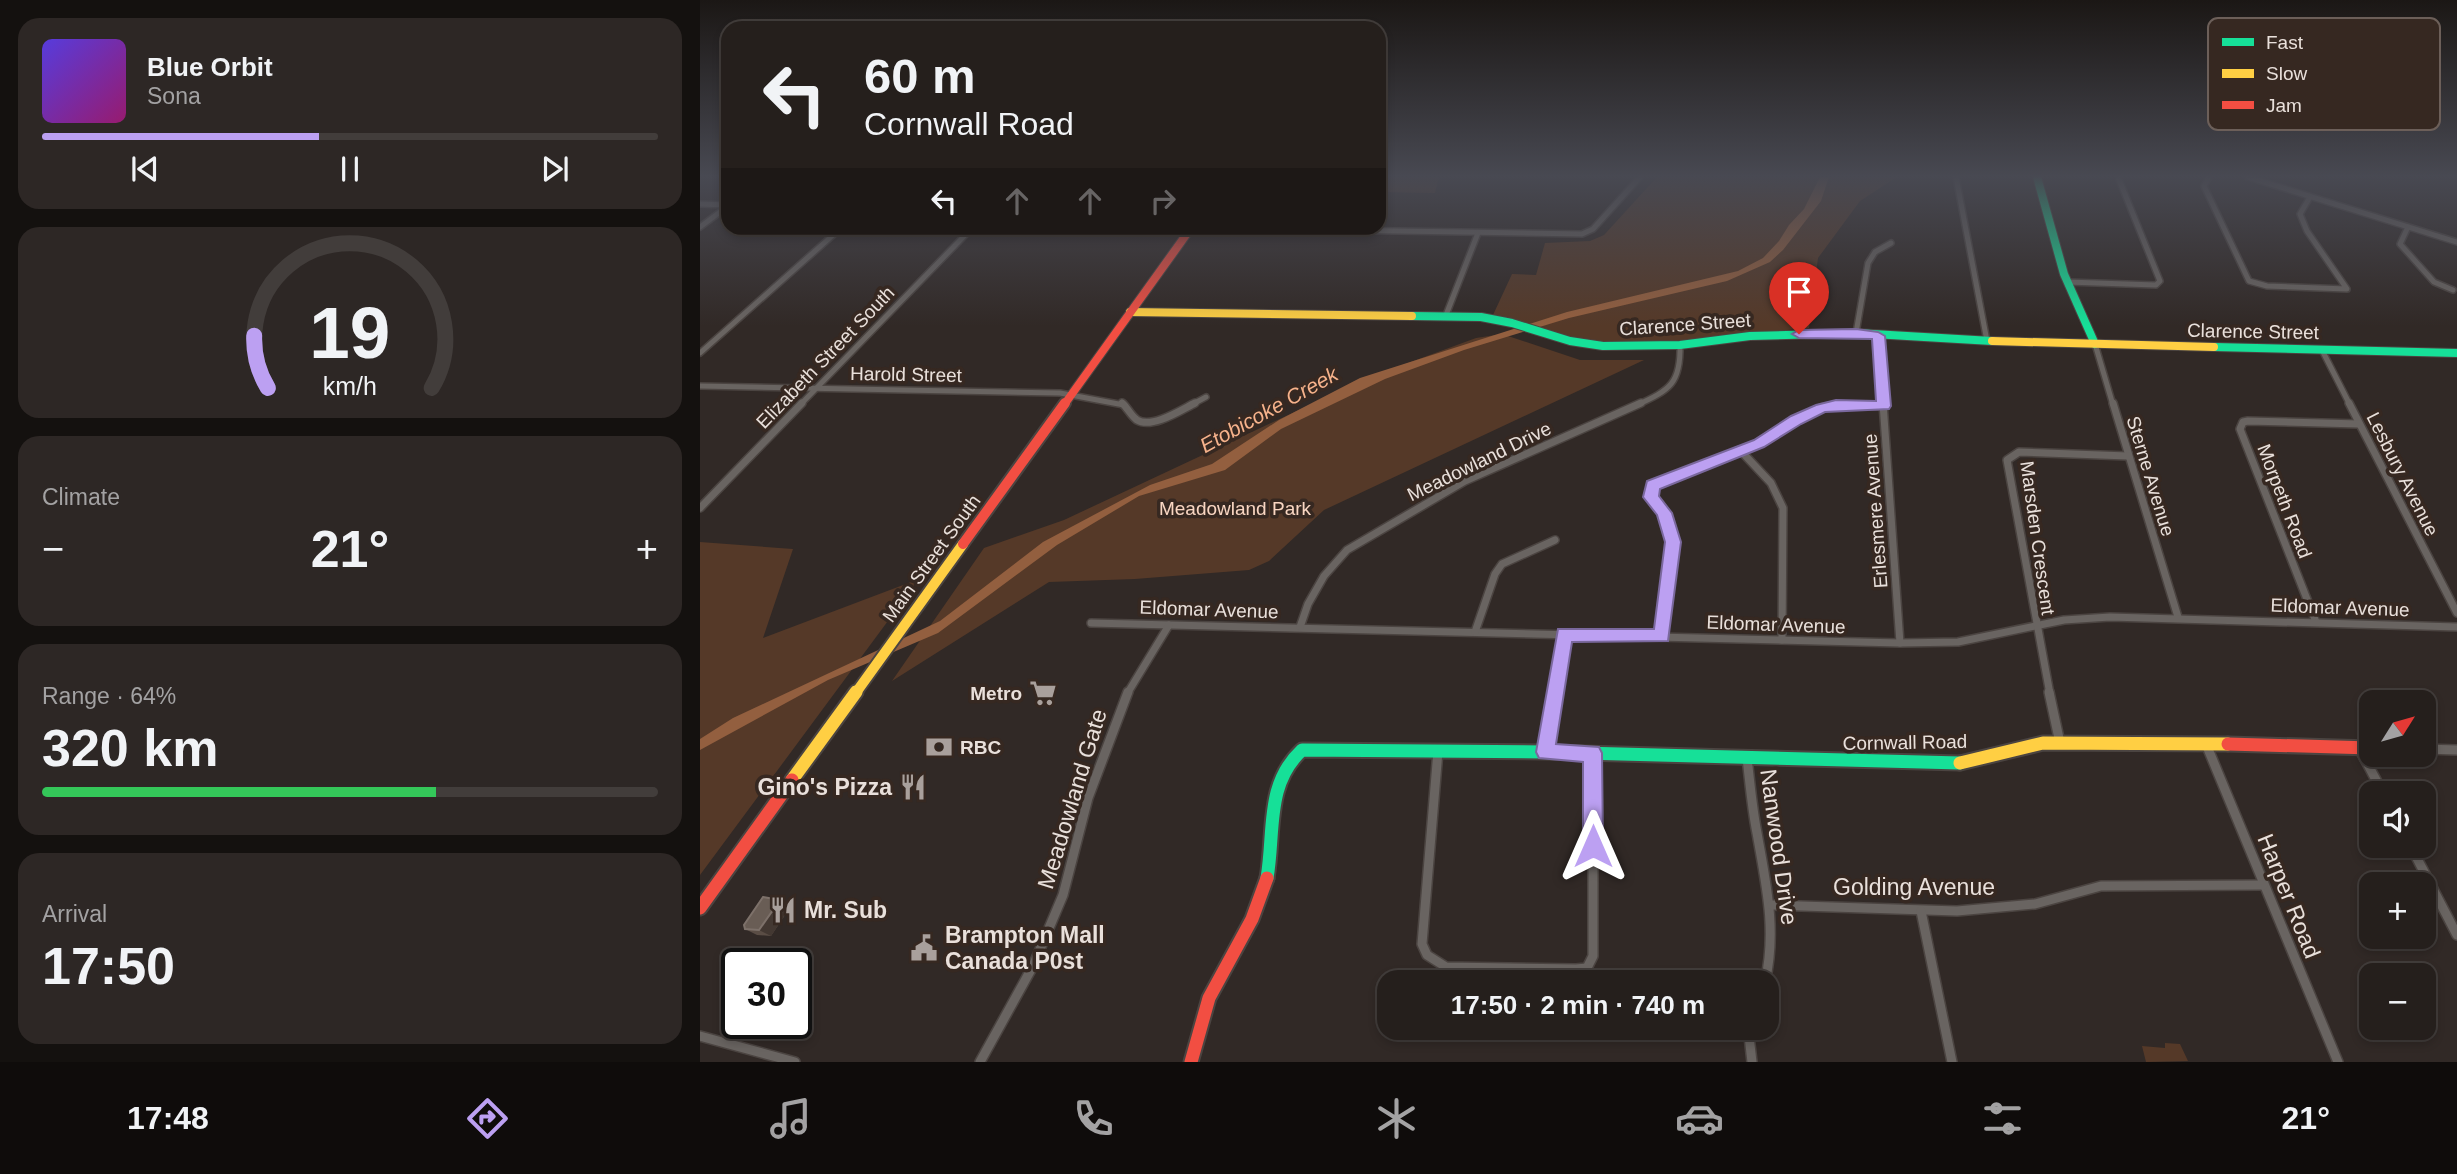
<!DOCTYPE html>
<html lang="en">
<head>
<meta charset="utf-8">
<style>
  :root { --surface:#251f1c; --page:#2d2725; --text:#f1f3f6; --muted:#a3a2a3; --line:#423d3b; --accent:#bca0f2 }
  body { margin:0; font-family:Arial,sans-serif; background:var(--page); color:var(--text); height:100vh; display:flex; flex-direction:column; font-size:26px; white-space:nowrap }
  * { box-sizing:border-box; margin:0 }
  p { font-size:23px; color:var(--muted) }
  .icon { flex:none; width:38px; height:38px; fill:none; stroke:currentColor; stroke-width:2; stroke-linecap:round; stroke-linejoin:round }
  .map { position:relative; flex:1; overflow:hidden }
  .side { display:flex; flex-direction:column; gap:18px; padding:18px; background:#14110f; width:700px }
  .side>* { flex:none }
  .banner { position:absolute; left:21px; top:21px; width:665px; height:214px; border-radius:21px; box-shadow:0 4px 10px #0003,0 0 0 2px var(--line); background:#251f1c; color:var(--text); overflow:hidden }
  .needle { width:46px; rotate:53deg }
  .tools { position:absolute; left:1659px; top:690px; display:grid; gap:14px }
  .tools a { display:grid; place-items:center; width:77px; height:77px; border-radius:14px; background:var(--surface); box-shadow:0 4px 10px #0003,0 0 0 2px var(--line); font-size:35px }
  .speed { position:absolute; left:21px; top:948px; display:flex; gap:14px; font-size:35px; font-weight:700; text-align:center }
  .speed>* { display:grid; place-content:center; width:91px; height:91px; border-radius:50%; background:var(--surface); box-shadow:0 4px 10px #0003,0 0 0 2px var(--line); line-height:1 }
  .speed .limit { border:4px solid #111; border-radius:10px; background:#fff; color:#111 }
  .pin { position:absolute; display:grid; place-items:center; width:60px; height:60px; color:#fff; margin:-72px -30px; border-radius:50% 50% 50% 0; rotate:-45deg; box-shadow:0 0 7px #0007 }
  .pin .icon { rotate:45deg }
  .me { position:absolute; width:77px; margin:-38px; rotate:0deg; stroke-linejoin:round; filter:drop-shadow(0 0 5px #0008) }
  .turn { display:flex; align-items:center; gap:24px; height:147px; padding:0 28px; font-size:32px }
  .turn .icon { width:91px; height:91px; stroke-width:2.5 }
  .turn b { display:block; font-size:49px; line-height:60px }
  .lanes { display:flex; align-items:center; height:66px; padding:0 28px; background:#0003; justify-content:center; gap:35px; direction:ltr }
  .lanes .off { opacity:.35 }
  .big { font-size:52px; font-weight:700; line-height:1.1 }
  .side .widget { flex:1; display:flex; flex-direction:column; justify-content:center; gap:10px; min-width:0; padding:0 24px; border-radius:21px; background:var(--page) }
  .side .dial { align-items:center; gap:0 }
  .dial svg { height:182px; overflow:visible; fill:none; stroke:var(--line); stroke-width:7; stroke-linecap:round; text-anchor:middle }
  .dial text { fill:var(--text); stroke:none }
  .song { display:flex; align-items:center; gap:21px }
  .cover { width:84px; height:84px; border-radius:10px; background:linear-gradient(135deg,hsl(250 70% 55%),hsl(320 70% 35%)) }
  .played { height:7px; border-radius:4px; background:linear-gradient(90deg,var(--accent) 45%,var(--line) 45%) }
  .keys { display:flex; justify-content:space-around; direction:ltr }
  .heat { display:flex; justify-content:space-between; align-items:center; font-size:38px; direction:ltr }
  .charge { height:10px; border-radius:5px; background:linear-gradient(90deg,#34c759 64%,var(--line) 0) }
  .trip { position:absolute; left:677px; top:970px; width:402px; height:70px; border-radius:21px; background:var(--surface); box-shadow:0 4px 10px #0003,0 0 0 2px var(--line); font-weight:700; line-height:70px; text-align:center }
  .dock { display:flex; height:112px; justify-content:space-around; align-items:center; background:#0f0c0b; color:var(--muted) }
  .dock .icon { width:49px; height:49px }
  .dock .selected { color:var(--accent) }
  .dock b { font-size:32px; color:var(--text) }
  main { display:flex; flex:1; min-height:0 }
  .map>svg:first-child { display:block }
  .green { fill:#553928 }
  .water { fill:#935f3f }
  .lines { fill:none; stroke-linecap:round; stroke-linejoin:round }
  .street-far2-casing { stroke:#4b4441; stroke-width:8 }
  .street-far1-casing { stroke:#4b4441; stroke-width:10 }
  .street-casing { stroke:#4b4441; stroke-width:12 }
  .fast-far1-casing { stroke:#4b4441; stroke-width:10 }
  .fast-casing { stroke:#4b4441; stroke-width:17 }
  .slow-far2-casing { stroke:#4b4441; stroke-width:10 }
  .slow-far1-casing { stroke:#4b4441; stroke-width:14 }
  .slow-casing { stroke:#4b4441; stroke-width:17 }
  .jam-far2-casing { stroke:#4b4441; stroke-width:10 }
  .jam-far1-casing { stroke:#4b4441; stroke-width:14 }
  .jam-casing { stroke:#4b4441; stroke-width:17 }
  .street-far2 { stroke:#696461; stroke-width:5 }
  .street-far1 { stroke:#696461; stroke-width:7 }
  .street { stroke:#696461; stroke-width:9 }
  .fast-far1 { stroke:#16e098; stroke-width:8 }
  .fast { stroke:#16e098; stroke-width:13 }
  .slow-far2 { stroke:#ffcf43; stroke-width:8 }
  .slow-far1 { stroke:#ffcf43; stroke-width:10 }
  .slow { stroke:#ffcf43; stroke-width:13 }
  .jam-far2 { stroke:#f24e42; stroke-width:8 }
  .jam-far1 { stroke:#f24e42; stroke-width:10 }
  .jam { stroke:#f24e42; stroke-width:13 }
  .wall { fill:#5a4d45 }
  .shaded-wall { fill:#433832 }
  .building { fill:#695d55; stroke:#7d716a; stroke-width:2 }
  .route { fill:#bca0f2; stroke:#7a689d; stroke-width:2 }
  .labels { text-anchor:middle; stroke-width:7; stroke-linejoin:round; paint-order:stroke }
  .street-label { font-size:19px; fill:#e9e0db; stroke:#362821 }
  .park-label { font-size:19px; fill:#f9d6c2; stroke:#362821 }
  .poi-label { font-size:19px; font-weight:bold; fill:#e9e0db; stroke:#362821; text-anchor:end }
  .water-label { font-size:21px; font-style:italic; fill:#f6b28b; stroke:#362821 }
  .near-poi-label { font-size:23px; font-weight:bold; fill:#e9e0db; stroke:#362821; text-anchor:start }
  .near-street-label { font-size:23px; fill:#e9e0db; stroke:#362821 }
  .key { fill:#362821; stroke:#6c5f59; stroke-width:2 }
  .key-label { font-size:19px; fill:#e9e0db }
</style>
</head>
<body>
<main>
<section class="side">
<div class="widget">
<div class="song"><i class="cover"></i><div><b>Blue Orbit</b><p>Sona</p></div></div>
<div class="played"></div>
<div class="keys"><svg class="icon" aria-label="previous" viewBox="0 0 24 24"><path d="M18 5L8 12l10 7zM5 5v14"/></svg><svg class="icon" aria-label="pause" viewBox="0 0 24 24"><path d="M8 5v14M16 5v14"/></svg><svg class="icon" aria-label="next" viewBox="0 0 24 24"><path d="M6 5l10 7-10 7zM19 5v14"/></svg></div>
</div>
<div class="widget dial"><svg viewBox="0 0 100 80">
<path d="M14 69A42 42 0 1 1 86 69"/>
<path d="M14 69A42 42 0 0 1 8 46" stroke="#bca0f2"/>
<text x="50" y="56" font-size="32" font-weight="700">19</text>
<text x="50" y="72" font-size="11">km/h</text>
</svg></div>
<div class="widget"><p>Climate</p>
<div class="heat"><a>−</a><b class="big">21°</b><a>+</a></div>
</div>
<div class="widget"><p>Range · 64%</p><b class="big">320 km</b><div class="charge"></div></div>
<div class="widget"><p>Arrival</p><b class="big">17:50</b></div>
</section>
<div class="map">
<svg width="1757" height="1062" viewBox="0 0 1757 1062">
  <rect width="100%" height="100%" fill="#312926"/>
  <g class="green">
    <polygon points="679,177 739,177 735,193 679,192"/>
    <polygon points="957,177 1197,177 1160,201 1118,258 1109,328 967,342 894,344 856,336 793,315 812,274 836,275 845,243 890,241 904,235"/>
    <polygon points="802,334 880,360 944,360 624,510 569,561 549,570 435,579 349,582 192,681 284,548 364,520 667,378 776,338"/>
    <polygon points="0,542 93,549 63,638 219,579 0,875"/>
    <polygon points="1465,1043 1480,1044 1488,1061 1446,1062 1442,1046 1465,1048"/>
  </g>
  <polygon class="water" points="1120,177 1129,177 1121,201 1083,250 1070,262 1027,281 869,318 764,350 685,379 581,429 525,470 439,496 357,545 238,633 128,680 0,750 0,739 33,718 240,621 343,542 450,485 512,464 579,420 660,378 867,312 1038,271 1063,258 1079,241 1089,225 1104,209"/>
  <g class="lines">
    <g class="street-far2-casing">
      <g id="street-far2">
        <polyline points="1256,177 1287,341"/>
        <polyline points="1509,177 1504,186 1549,281 1567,286 1647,289 1607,231 1600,214 1610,197"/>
        <polyline points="1548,177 1757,242"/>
        <polyline points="0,204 28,205"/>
        <polyline points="0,227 28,206"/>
        <polyline points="1708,227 1700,244 1734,282 1753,290"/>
        <polyline points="504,228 882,234 893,229 940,177"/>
        <polyline points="1367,282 1456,285 1460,281 1418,177"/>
        <polyline points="746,315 778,233"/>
        <polyline points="1156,333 1168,263 1175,252 1191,243"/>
        <polyline points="1178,336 1183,405"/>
        <polyline points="1395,344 1413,405"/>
        <polyline points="1622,350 1650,405"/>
        <polyline points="0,353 141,228"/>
        <polyline points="0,386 360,393 424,405"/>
        <polyline points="100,405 272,228"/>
        <polyline points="491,405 506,397"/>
        <path d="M 937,405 C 970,390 981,383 980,345"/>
      </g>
    </g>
    <g class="street-far1-casing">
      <g id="street-far1">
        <path d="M 422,403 C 427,407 431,416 437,420 C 452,429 481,410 495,403"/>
        <polyline points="1183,403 1200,643"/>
        <polyline points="1413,403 1478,617"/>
        <polyline points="1649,403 1757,613"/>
        <polyline points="1040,450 1071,483 1083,508 1082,640"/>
        <polyline points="0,508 102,403"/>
        <polyline points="1616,622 1540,429 1543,422 1548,421 1659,424"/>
        <polyline points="391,623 1200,643 1258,642 1364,620 1410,617 1757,627"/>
        <polyline points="600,627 608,604 624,576 647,550 765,481 941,403"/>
        <polyline points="775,632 795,574 802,564 855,540"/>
        <polyline points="961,636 973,542 964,513 951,497 952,485 1059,444 1096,420 1121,408 1136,405 1184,406"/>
        <polyline points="427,694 469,625"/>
        <polyline points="854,694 864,634"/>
        <polyline points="1350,694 1307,460 1319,452 1428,456"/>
      </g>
    </g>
    <g class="street-casing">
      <g id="street">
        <polyline points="1349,692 1360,743"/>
        <polyline points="1506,744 1638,1062"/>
        <polyline points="1659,748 1683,793"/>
        <polyline points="1724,749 1757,750"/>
        <polyline points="738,751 722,944 727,955 746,967 876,969 887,968 893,956 893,753"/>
        <polyline points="845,752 855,692"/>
        <path d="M 1047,758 C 1050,783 1052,808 1057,833 C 1066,884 1077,930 1065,982"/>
        <polyline points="1710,845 1757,935"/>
        <polyline points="1072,905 1257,911 1335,904 1401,886 1563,885"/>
        <polyline points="1221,911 1252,1062"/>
        <polyline points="1052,1027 1049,1036 1052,1062"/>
        <polyline points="0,1036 95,1062"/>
        <polyline points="280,1062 333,966 363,895 388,798 428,692"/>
      </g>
    </g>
    <g class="fast-far1-casing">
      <g id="fast-far1">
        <polyline points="1337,177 1364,274 1395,344"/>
        <polyline points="712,316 781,317 812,323 870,341 903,346 980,345 1050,336 1156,333 1292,341"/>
        <polyline points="1514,347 1757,353"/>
      </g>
    </g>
    <g class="fast-casing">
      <path id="fast" d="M 567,878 C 575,832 565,784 602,750 L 845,752 L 1260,763"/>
    </g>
    <g class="slow-far2-casing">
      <g id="slow-far2">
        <polyline points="430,312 712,316"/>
        <polyline points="1292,341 1514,347"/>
      </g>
    </g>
    <g class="slow-far1-casing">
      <polyline id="slow-far1" points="155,694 263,544"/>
    </g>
    <g class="slow-casing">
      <g id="slow">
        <polyline points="1260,763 1343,743 1528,744"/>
        <polyline points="92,780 156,692"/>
      </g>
    </g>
    <g class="jam-far2-casing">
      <polyline id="jam-far2" points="364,405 491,228"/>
    </g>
    <g class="jam-far1-casing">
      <polyline id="jam-far1" points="263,544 365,403"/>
    </g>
    <g class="jam-casing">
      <g id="jam">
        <polyline points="1528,744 1671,748"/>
        <polyline points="0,908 92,780"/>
        <polyline points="491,1062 509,998 552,919 567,878"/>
      </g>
    </g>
    <use href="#street-far2" class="street-far2"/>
    <use href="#street-far1" class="street-far1"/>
    <use href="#street" class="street"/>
    <use href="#fast-far1" class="fast-far1"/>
    <use href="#fast" class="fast"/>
    <use href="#slow-far2" class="slow-far2"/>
    <use href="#slow-far1" class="slow-far1"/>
    <use href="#slow" class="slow"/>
    <use href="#jam-far2" class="jam-far2"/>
    <use href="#jam-far1" class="jam-far1"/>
    <use href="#jam" class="jam"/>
  </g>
  <polygon class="wall" points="80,900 91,906 71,936 57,935 45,929"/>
  <polygon class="shaded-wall" points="80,900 91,906 71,936 59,930"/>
  <polygon class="building" points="63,897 80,900 59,930 45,929 44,925"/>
  <linearGradient id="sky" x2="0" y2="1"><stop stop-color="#1b1715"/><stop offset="0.54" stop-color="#484952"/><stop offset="1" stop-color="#484952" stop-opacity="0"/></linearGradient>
  <rect width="1757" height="326" fill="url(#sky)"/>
  <polygon class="route" points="1156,329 1178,332 1185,336 1191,406 1189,409 1125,412 1101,424 1064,447 960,489 959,496 972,513 981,542 968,641 872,642 856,744 899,747 902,753 903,846 900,853 893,856 886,853 883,846 883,762 839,758 836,752 858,629 954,629 965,542 957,515 943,497 947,481 1054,440 1091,416 1116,405 1136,400 1176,401 1172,339 1099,338 1092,334 1099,330"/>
  <defs>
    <g id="supermarket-bare" transform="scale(2.1)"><path d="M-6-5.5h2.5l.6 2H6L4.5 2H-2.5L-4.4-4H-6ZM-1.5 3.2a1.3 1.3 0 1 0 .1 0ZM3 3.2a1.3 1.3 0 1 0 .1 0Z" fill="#a9a09c" stroke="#362821" stroke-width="2.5" paint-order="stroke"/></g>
    <g id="bank-bare" transform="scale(2.1)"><path d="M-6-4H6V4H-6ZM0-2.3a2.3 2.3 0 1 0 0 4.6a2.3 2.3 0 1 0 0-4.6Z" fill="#a9a09c" stroke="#362821" stroke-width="2.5" paint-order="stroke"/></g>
    <g id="restaurant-bare" transform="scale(2.1)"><path d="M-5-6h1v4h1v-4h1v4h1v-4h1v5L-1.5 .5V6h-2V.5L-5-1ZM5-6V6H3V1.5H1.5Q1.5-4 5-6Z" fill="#a9a09c" stroke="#362821" stroke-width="2.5" paint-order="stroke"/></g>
    <g id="civic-bare" transform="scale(2.1)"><path d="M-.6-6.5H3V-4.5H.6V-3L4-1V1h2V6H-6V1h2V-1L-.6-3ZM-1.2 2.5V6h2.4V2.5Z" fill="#a9a09c" stroke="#362821" stroke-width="2.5" paint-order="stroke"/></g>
  </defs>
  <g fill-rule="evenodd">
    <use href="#supermarket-bare" x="343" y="693"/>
    <use href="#bank-bare" x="239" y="747"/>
    <use href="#restaurant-bare" x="213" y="787"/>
    <use href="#restaurant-bare" x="83" y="910"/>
    <use href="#civic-bare" x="224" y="948"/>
  </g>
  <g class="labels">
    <g class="street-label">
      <text transform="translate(985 324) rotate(-4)" y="7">Clarence Street</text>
      <text transform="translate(1553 331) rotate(1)" y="7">Clarence Street</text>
      <text transform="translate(125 357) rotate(-46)" y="7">Elizabeth Street South</text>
      <text transform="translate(206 374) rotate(1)" y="7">Harold Street</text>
      <text transform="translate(779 461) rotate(-26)" y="7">Meadowland Drive</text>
      <text transform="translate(1703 474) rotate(63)" y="7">Lesbury Avenue</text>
      <text transform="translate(1451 476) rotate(73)" y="7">Sterne Avenue</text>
      <text transform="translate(1585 501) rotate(69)" y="7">Morpeth Road</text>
      <text transform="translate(1175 511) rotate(-94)" y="7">Erlesmere Avenue</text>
      <text transform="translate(1338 538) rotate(82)" y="7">Marsden Crescent</text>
      <text transform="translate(231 558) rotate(-54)" y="7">Main Street South</text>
      <text transform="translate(1640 607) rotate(2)" y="7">Eldomar Avenue</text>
      <text transform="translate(509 609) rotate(2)" y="7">Eldomar Avenue</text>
      <text transform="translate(1076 624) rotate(2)" y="7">Eldomar Avenue</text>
      <text transform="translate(1205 742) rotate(-1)" y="7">Cornwall Road</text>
    </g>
    <g class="park-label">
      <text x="535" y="515">Meadowland Park</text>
    </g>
    <g class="poi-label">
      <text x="322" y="700">Metro</text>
      <text x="260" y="754" text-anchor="start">RBC</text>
    </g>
    <g class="water-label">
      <text transform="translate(569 410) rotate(-29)" y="7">Etobicoke Creek</text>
    </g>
    <g class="near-poi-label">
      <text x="192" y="795" text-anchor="end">Gino's Pizza</text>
      <text x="104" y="918">Mr. Sub</text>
      <text x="245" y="943">Brampton Mall<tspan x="245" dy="26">Canada P0st</tspan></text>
    </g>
    <g class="near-street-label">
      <text transform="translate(372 799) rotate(-73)" y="8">Meadowland Gate</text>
      <text transform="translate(1079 847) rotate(82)" y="8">Nanwood Drive</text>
      <text x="1214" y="895">Golding Avenue</text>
      <text transform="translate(1589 896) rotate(68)" y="8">Harper Road</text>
    </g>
  </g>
  <rect x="1508" y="18" width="232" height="112" rx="10" class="key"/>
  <rect x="1522" y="38" width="32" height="8" fill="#16e098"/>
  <rect x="1522" y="69" width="32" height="9" fill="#ffcf43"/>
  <rect x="1522" y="101" width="32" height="8" fill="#f24e42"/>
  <g class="key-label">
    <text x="1566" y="49">Fast</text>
    <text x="1566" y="80">Slow</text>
    <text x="1566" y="112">Jam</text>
  </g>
</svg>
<div class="tools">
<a><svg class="needle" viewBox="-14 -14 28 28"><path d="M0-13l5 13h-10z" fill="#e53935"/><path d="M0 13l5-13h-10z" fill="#a3a2a3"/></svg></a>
<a><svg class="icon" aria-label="sound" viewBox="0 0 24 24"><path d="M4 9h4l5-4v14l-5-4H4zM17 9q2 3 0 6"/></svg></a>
<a>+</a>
<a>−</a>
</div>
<div class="speed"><div class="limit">30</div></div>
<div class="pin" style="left:1099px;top:334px;background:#d93025"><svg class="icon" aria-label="arrive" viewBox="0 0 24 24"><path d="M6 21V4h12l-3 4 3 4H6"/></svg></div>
<svg class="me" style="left:893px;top:846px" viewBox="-20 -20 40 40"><path d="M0-17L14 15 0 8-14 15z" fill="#bca0f2" stroke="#fff" stroke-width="4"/></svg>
<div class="trip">17:50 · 2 min · 740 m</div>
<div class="banner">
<div class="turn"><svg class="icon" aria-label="left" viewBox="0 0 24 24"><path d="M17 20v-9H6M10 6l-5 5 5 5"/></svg><div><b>60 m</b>Cornwall Road</div></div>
<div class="lanes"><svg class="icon" aria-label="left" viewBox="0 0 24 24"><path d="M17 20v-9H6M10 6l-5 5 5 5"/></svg><svg class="icon off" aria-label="ahead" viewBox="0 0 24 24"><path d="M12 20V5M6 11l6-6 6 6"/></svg><svg class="icon off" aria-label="ahead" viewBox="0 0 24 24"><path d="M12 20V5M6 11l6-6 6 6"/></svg><svg class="icon off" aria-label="right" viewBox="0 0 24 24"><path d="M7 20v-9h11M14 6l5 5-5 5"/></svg></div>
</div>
</div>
</main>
<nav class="dock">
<b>17:48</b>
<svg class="icon selected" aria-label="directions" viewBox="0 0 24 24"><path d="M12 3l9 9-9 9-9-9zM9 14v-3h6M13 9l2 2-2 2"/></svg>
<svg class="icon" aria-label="music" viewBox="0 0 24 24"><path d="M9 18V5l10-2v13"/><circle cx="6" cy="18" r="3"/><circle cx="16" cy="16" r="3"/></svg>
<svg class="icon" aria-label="phone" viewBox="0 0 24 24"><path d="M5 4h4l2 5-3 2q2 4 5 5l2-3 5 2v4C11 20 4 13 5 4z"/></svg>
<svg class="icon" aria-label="climate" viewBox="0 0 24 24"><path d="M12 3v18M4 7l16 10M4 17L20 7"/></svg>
<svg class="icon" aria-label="car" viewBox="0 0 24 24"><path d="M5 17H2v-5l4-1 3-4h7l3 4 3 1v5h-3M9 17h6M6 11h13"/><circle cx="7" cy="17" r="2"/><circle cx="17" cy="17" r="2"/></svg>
<svg class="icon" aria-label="filters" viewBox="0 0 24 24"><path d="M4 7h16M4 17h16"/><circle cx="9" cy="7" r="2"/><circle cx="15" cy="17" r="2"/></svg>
<b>21°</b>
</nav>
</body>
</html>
